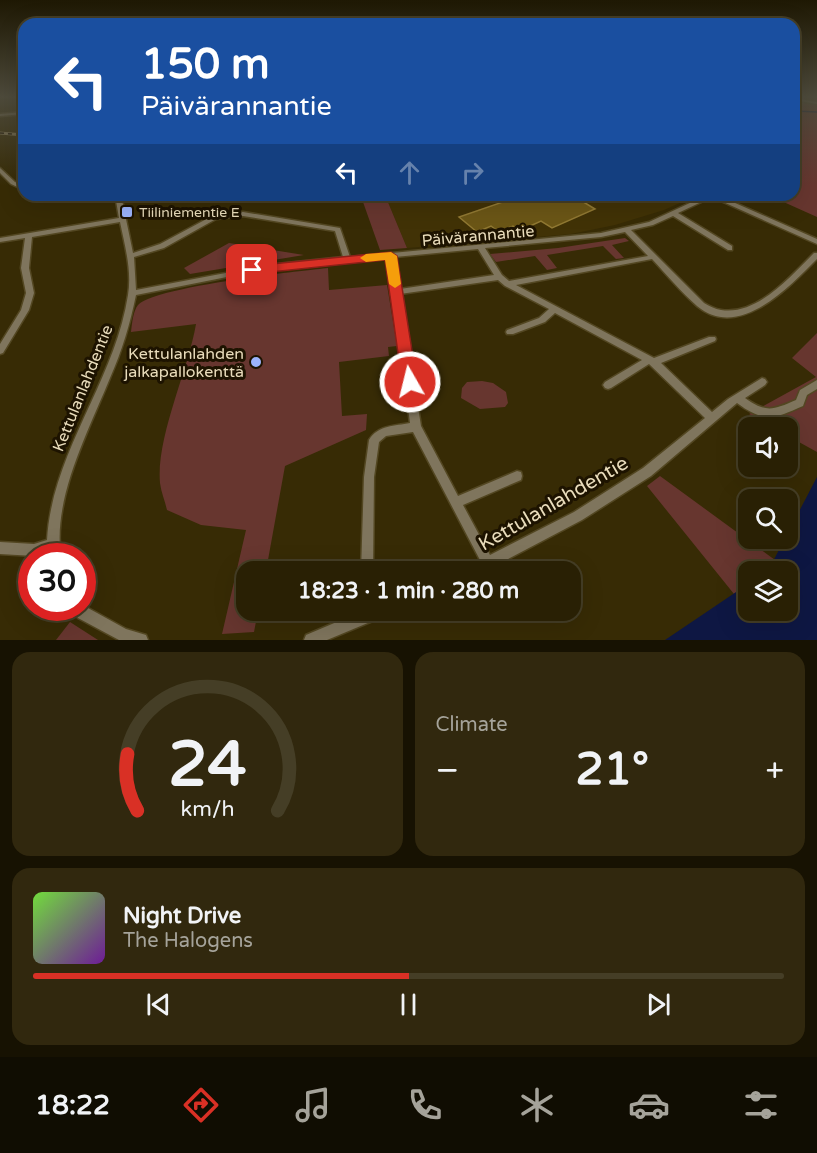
<!DOCTYPE html>
<html lang="en">
<head>
<meta charset="utf-8">
<style>
  :root { --surface:#292004; --page:#31280e; --text:#f1f3f6; --muted:#a5a39a; --line:#453e26; --accent:#d93025 }
  body { margin:0; font-family:"Varela Round",sans-serif; background:var(--page); color:var(--text); height:100vh; display:flex; flex-direction:column; font-size:22px; white-space:nowrap }
  * { box-sizing:border-box; margin:0 }
  p { font-size:20px; color:var(--muted) }
  .icon { flex:none; width:33px; height:33px; fill:none; stroke:currentColor; stroke-width:2; stroke-linecap:round; stroke-linejoin:round }
  .map { position:relative; height:640px; overflow:hidden }
  .panel { display:flex; flex-direction:column; gap:12px; padding:12px; background:#171202; flex:1 }
  .panel>* { flex:none }
  .top-card { position:absolute; left:18px; top:18px; width:782px; height:183px; border-radius:18px; box-shadow:0 6px 24px #0002,0 0 0 2px var(--line); background:#1a4fa0; color:#fff; overflow:hidden }
  .tools { position:absolute; left:738px; top:417px; display:grid; gap:12px }
  .tools a { display:grid; place-items:center; width:60px; height:60px; border-radius:12px; background:var(--surface); box-shadow:0 6px 24px #0002,0 0 0 2px var(--line); font-size:30px }
  .speed { position:absolute; left:18px; top:543px; display:flex; gap:12px; font-size:30px; font-weight:700; text-align:center }
  .speed>* { display:grid; place-content:center; width:78px; height:78px; border-radius:50%; background:var(--surface); box-shadow:0 6px 24px #0002,0 0 0 2px var(--line); line-height:1 }
  .speed .limit { border:9px solid #d22; background:#fff; color:#111 }
  .pin { position:absolute; display:grid; place-items:center; width:51px; height:51px; color:#fff; margin:-26px; border-radius:12px; box-shadow:0 3px 9px #0006 }
  .me { position:absolute; width:66px; margin:-33px; rotate:352deg; stroke-linejoin:round; filter:drop-shadow(0 0 4px #0008) }
  .turn { display:flex; align-items:center; gap:21px; height:126px; padding:0 24px; font-size:27px }
  .turn .icon { width:78px; height:78px; stroke-width:2.5 }
  .turn b { display:block; font-size:42px; line-height:51px }
  .lanes { display:flex; align-items:center; height:57px; padding:0 24px; background:#0003; justify-content:center; gap:30px; direction:ltr }
  .lanes .off { opacity:.35 }
  .big { font-size:45px; font-weight:800; line-height:1.1 }
  .panel .tile { flex:1; display:flex; flex-direction:column; justify-content:center; gap:9px; min-width:0; padding:0 21px; border-radius:18px; background:var(--page) }
  .panel .dial { align-items:center; gap:0 }
  .dial svg { height:156px; overflow:visible; fill:none; stroke:var(--line); stroke-width:7; stroke-linecap:round; text-anchor:middle }
  .dial text { fill:var(--text); stroke:none }
  .song { display:flex; align-items:center; gap:18px }
  .cover { width:72px; height:72px; border-radius:9px; background:linear-gradient(135deg,hsl(100 70% 55%),hsl(280 70% 35%)) }
  .played { height:6px; border-radius:3px; background:linear-gradient(90deg,var(--accent) 50%,var(--line) 50%) }
  .keys { display:flex; justify-content:space-around; direction:ltr }
  .heat { display:flex; justify-content:space-between; align-items:center; font-size:33px; direction:ltr }
  .panel .tiles { flex:1; display:grid; gap:12px; grid-template-columns:1fr 1fr }
  .tile:last-child { grid-column:span 2 }
  .trip { position:absolute; left:236px; top:561px; width:345px; height:60px; border-radius:18px; background:var(--surface); box-shadow:0 6px 24px #0002,0 0 0 2px var(--line); font-weight:800; line-height:60px; text-align:center }
  .dock { display:flex; height:96px; justify-content:space-around; align-items:center; background:#100d02; color:var(--muted) }
  .dock .icon { width:42px; height:42px }
  .dock .on { color:var(--accent) }
  .dock b { font-size:27px; color:var(--text) }
  .map>svg:first-child { display:block }
  .built { fill:#413206 }
  .green { fill:#67362f }
  .water { fill:#0e1743 }
  .lines { fill:none; stroke-linecap:round; stroke-linejoin:round }
  .stream { stroke:#0e1743; stroke-width:1.5 }
  .building { fill:#6b5616; stroke:#917933; stroke-width:1.5 }
  .minor-casing { stroke:#534722; stroke-width:3 }
  .minor { fill:#7f755d; fill-rule:evenodd }
  .rail-casing { stroke:#8a7d59; stroke-width:3 }
  .rail { stroke:#1d1300; stroke-width:1.5; stroke-dasharray:4; stroke-linecap:butt }
  .route { fill:#d93025; stroke:#8d1f18; stroke-width:1.5 }
  .slow { fill:#f59e0b }
  .poi-dot { fill:#9cb4fd; stroke:#1d1300; stroke-width:2 }
  .labels { text-anchor:middle; stroke-width:6; stroke-linejoin:round; paint-order:stroke }
  .far-poi-label { font-size:14px; fill:#e9dcbb; stroke:#1d1300; text-anchor:start }
  .street-label { font-size:16px; fill:#e9dcbb; stroke:#1d1300 }
  .poi-label { font-size:16px; fill:#e9dcbb; stroke:#1d1300; text-anchor:end }
  .near-street-label { font-size:20px; fill:#e9dcbb; stroke:#1d1300 }
</style>
</head>
<body>
<div class="map">
<svg width="817" height="640" viewBox="0 0 817 640">
  <rect width="100%" height="100%" fill="#372b05"/>
  <polygon class="built" points="385,195 698,195 664,210 615,225 571,234 407,248"/>
  <g class="green">
    <polygon points="797,96 817,96 817,217 768,195 794,195 794,100"/>
    <polygon points="292,195 385,195 407,248 380,250 363,202"/>
    <polygon points="625,238 629,241 612,245 624,258 616,259 603,246 547,255 557,268 547,270 535,256 496,262 490,254 558,248"/>
    <polygon points="229,243 304,255 190,274 184,268"/>
    <path d="M 328,268 L 329,290 L 387,285 L 397,346 L 388,347 L 389,356 L 339,362 L 342,416 L 367,414 L 366,430 L 285,466 L 266,571 L 246,572 L 246,610 L 258,611 L 254,632 L 222,634 L 246,530 L 201,525 L 167,510 C 165,501 161,492 160,483 C 156,437 188,371 196,324 L 131,332 C 132,324 133,311 138,305 C 153,287 299,271 328,268 Z"/>
    <polygon points="817,333 817,452 788,436 788,428 773,427 749,414 816,377 792,358"/>
    <polygon points="482,381 493,383 506,392 508,403 505,407 480,409 461,398 462,388 467,382"/>
    <polygon points="660,476 775,560 770,570 748,572 748,584 734,594 647,486"/>
    <polygon points="70,622 98,640 56,640"/>
  </g>
  <polygon class="water" points="817,477 817,640 665,640 748,584 748,610 788,610 788,572 768,571"/>
  <g class="lines">
    <polyline class="stream" points="794,118 797,117 796,111 817,112"/>
  </g>
  <polygon class="building" points="523,195 572,195 595,209 552,228 541,221 519,231 513,226 499,232 491,226 477,232 459,217"/>
  <g class="lines">
    <g class="minor-casing">
      <g id="minor">
        <polygon points="800,99 817,102 817,104 800,101"/>
        <polygon points="24,112 24,114 0,116 0,114"/>
        <polygon points="0,168 15,182 24,186 24,190 11,184 0,173"/>
        <path d="M 115,195 L 121,195 L 133,253 L 160,244 L 214,215 L 243,212 L 340,228 L 350,257 L 601,233 L 649,222 L 707,195 L 717,195 L 817,239 L 817,244 L 712,197 L 678,213 L 732,246 L 732,250 L 728,250 L 673,216 L 653,225 L 631,230 L 704,303 C 709,306 715,309 721,310 C 757,316 791,276 814,253 L 817,253 L 817,259 C 789,287 739,341 697,306 C 681,292 667,275 652,259 L 516,285 L 654,358 L 709,337 L 715,337 L 716,339 L 715,341 L 661,363 L 712,412 L 728,399 L 762,378 L 765,379 L 767,382 L 765,385 L 745,398 C 766,413 773,410 796,400 L 800,390 L 817,380 L 817,389 L 807,395 L 803,406 C 774,419 764,423 737,403 L 651,476 L 582,520 L 493,567 L 492,568 L 484,572 L 464,572 L 466,568 L 480,560 L 413,432 L 386,436 L 379,442 L 374,477 L 373,572 L 361,572 L 364,477 L 369,440 C 378,425 395,426 410,423 L 388,258 L 268,269 L 136,295 C 130,324 122,351 110,378 C 89,430 52,499 61,556 L 49,556 L 48,551 L 34,556 L 0,554 L 0,542 L 34,544 L 47,540 C 52,452 115,381 128,295 C 132,271 125,246 120,222 L 32,237 L 29,268 L 34,293 L 29,310 L 3,353 L 0,354 L 0,344 L 21,310 L 26,293 L 21,268 L 25,238 L 0,242 L 0,238 L 119,218 ZM 243,216 L 335,231 L 343,257 L 268,265 L 136,290 L 134,257 L 164,248 L 216,219 ZM 625,232 L 648,256 L 509,281 L 502,275 L 485,248 L 601,237 ZM 478,249 L 494,275 L 400,289 L 395,257 ZM 498,280 L 505,286 L 549,309 L 539,318 L 507,330 L 506,332 L 507,334 L 513,334 L 545,322 L 555,313 L 642,360 L 605,382 L 603,385 L 605,388 L 608,389 L 611,388 L 649,364 L 705,418 L 643,468 L 574,512 L 490,555 L 463,505 L 521,480 L 522,476 L 521,472 L 517,471 L 458,496 L 421,426 L 400,294 Z"/>
        <polygon points="82,603 88,608 126,629 146,635 148,640 119,640 78,618 72,608 82,608"/>
        <polygon points="365,610 388,610 387,615 327,640 304,640 306,635"/>
      </g>
    </g>
    <use href="#minor" class="minor"/>
    <g class="rail-casing">
      <polyline id="rail" points="0,133 24,135"/>
    </g>
    <use href="#rail" class="rail"/>
  </g>
  <linearGradient id="sky" x2="0" y2="1"><stop stop-color="#1e1803"/><stop offset="0.52" stop-color="#4d4a3b"/><stop offset="1" stop-color="#4d4a3b" stop-opacity="0"/></linearGradient>
  <rect width="817" height="186" fill="url(#sky)"/>
  <polygon class="route" points="391,252 397,256 417,382 410,389 402,382 385,260 252,274 246,270 252,266"/>
  <polygon class="slow" points="391,252 397,256 401,284 395,288 389,284 385,260 366,262 360,258 366,254"/>
  <g class="poi-dot">
    <rect x="121" y="206" width="12" height="12" rx="3"/>
    <circle cx="256" cy="362" r="6"/>
  </g>
  <g class="labels">
    <g class="far-poi-label">
      <text x="139" y="217">Tiiliniementie E</text>
    </g>
    <g class="street-label">
      <text transform="translate(478 235) rotate(-5)" y="6">Päivärannantie</text>
      <text transform="translate(82 388) rotate(-68)" y="6">Kettulanlahdentie</text>
    </g>
    <g class="poi-label">
      <text x="244" y="359">Kettulanlahden<tspan x="244" dy="18">jalkapallokenttä</tspan></text>
    </g>
    <g class="near-street-label">
      <text transform="translate(553 503) rotate(-30)" y="7">Kettulanlahdentie</text>
    </g>
  </g>
</svg>
<div class="tools">
<a><svg class="icon" aria-label="sound" viewBox="0 0 24 24"><path d="M4 9h4l5-4v14l-5-4H4zM17 9q2 3 0 6"/></svg></a>
<a><svg class="icon" aria-label="search" viewBox="0 0 24 24"><circle cx="10" cy="10" r="6"/><path d="M15 15l6 6"/></svg></a>
<a><svg class="icon" aria-label="layers" viewBox="0 0 24 24"><path d="M12 4l9 5-9 5-9-5zM3 14l9 5 9-5"/></svg></a>
</div>
<div class="speed"><div class="limit">30</div></div>
<div class="pin" style="left:252px;top:270px;background:#d93025"><svg class="icon" aria-label="arrive" viewBox="0 0 24 24"><path d="M6 21V4h12l-3 4 3 4H6"/></svg></div>
<svg class="me" style="left:410px;top:382px" viewBox="-20 -20 40 40"><circle r="17" fill="#d93025" stroke="#fff" stroke-width="3"/><path d="M0-11L8 9 0 5-8 9z" fill="#fff"/></svg>
<div class="trip">18:23 · 1 min · 280 m</div>
<div class="top-card">
<div class="turn"><svg class="icon" aria-label="left" viewBox="0 0 24 24"><path d="M17 20v-9H6M10 6l-5 5 5 5"/></svg><div><b>150 m</b>Päivärannantie</div></div>
<div class="lanes"><svg class="icon" aria-label="left" viewBox="0 0 24 24"><path d="M17 20v-9H6M10 6l-5 5 5 5"/></svg><svg class="icon off" aria-label="ahead" viewBox="0 0 24 24"><path d="M12 20V5M6 11l6-6 6 6"/></svg><svg class="icon off" aria-label="right" viewBox="0 0 24 24"><path d="M7 20v-9h11M14 6l5 5-5 5"/></svg></div>
</div>
</div>
<section class="panel">
<div class="tiles">
<div class="tile dial"><svg viewBox="0 0 100 80">
<path d="M14 69A42 42 0 1 1 86 69"/>
<path d="M14 69A42 42 0 0 1 9 40" stroke="#d93025"/>
<text x="50" y="56" font-size="32" font-weight="700">24</text>
<text x="50" y="72" font-size="11">km/h</text>
</svg></div>
<div class="tile"><p>Climate</p>
<div class="heat"><a>−</a><b class="big">21°</b><a>+</a></div>
</div>
<div class="tile">
<div class="song"><i class="cover"></i><div><b>Night Drive</b><p>The Halogens</p></div></div>
<div class="played"></div>
<div class="keys"><svg class="icon" aria-label="previous" viewBox="0 0 24 24"><path d="M18 5L8 12l10 7zM5 5v14"/></svg><svg class="icon" aria-label="pause" viewBox="0 0 24 24"><path d="M8 5v14M16 5v14"/></svg><svg class="icon" aria-label="next" viewBox="0 0 24 24"><path d="M6 5l10 7-10 7zM19 5v14"/></svg></div>
</div>
</div>
</section>
<nav class="dock">
<b>18:22</b>
<svg class="icon on" aria-label="directions" viewBox="0 0 24 24"><path d="M12 3l9 9-9 9-9-9zM9 14v-3h6M13 9l2 2-2 2"/></svg>
<svg class="icon" aria-label="music" viewBox="0 0 24 24"><path d="M9 18V5l10-2v13"/><circle cx="6" cy="18" r="3"/><circle cx="16" cy="16" r="3"/></svg>
<svg class="icon" aria-label="phone" viewBox="0 0 24 24"><path d="M5 4h4l2 5-3 2q2 4 5 5l2-3 5 2v4C11 20 4 13 5 4z"/></svg>
<svg class="icon" aria-label="climate" viewBox="0 0 24 24"><path d="M12 3v18M4 7l16 10M4 17L20 7"/></svg>
<svg class="icon" aria-label="car" viewBox="0 0 24 24"><path d="M5 17H2v-5l4-1 3-4h7l3 4 3 1v5h-3M9 17h6M6 11h13"/><circle cx="7" cy="17" r="2"/><circle cx="17" cy="17" r="2"/></svg>
<svg class="icon" aria-label="filters" viewBox="0 0 24 24"><path d="M4 7h16M4 17h16"/><circle cx="9" cy="7" r="2"/><circle cx="15" cy="17" r="2"/></svg>
</nav>
</body>
</html>
